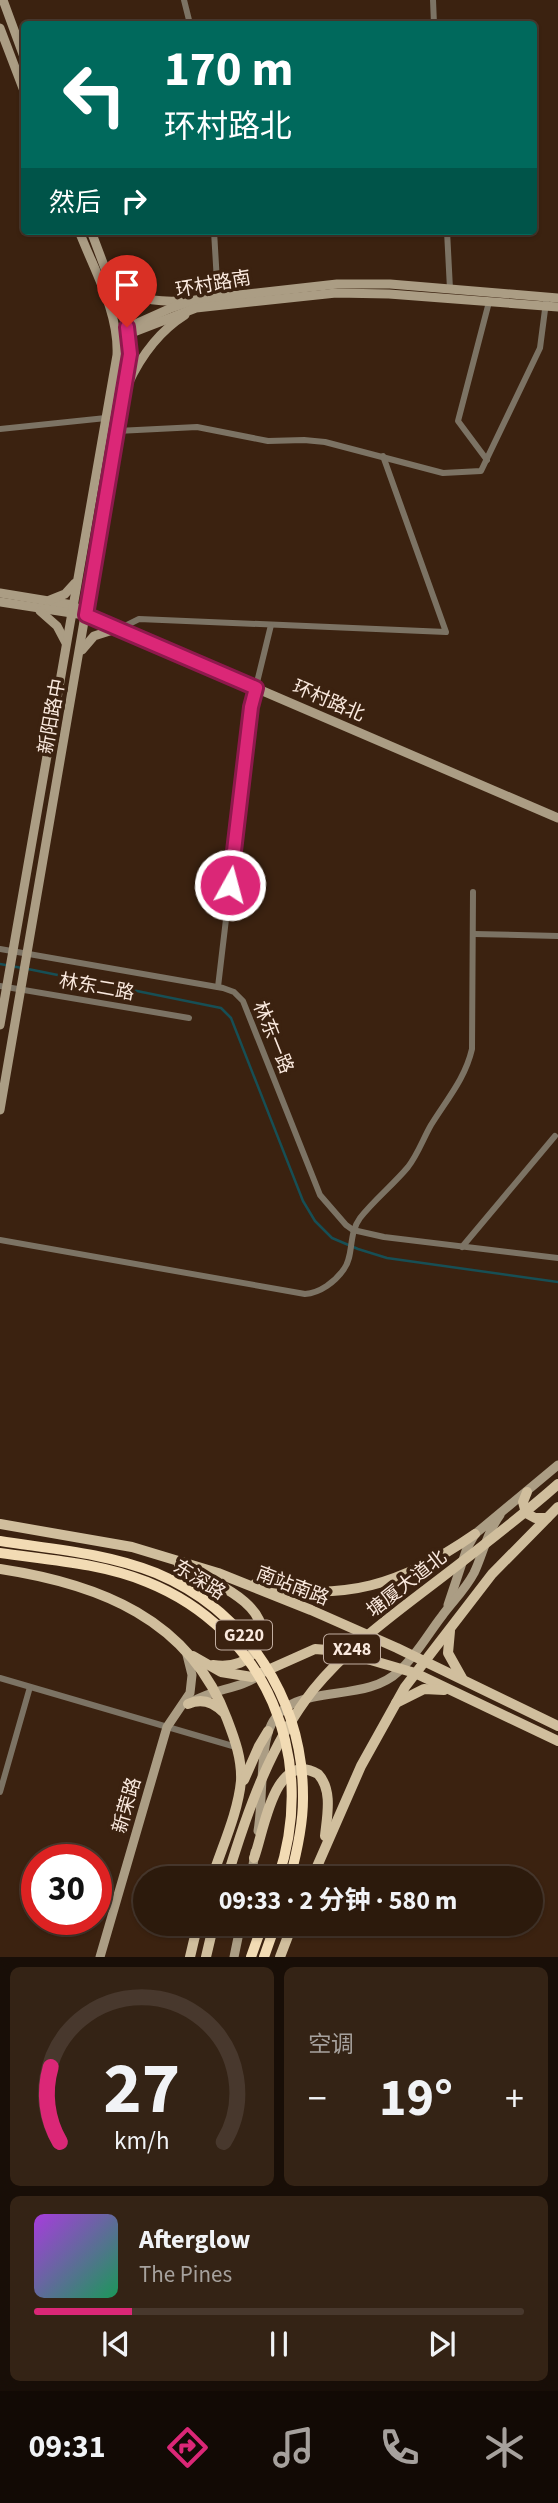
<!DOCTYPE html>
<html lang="zh">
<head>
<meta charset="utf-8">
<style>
  :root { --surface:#2c1a0c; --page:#342315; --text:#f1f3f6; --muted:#a6a19d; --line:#48382d; --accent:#db2777 }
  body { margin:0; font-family:"Source Sans 3","Noto Sans SC",sans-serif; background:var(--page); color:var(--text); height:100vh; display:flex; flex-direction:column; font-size:26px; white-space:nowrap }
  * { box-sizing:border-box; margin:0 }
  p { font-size:23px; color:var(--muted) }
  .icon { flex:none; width:38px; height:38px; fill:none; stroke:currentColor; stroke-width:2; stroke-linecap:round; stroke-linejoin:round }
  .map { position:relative; height:1957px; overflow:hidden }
  .details { display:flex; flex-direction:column; gap:10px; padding:10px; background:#180e07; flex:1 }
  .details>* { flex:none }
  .banner { position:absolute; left:21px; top:21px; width:516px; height:214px; border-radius:7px; box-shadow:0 2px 5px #0004,0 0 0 2px var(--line); background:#00695c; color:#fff; overflow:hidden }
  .speed { position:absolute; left:21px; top:1844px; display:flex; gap:14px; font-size:35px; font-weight:700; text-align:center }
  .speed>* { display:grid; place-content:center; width:91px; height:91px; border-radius:50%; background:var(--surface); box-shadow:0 2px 5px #0004,0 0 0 2px var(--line); line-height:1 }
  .speed .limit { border:10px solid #d22; background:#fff; color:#111 }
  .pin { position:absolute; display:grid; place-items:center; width:60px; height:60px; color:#fff; margin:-72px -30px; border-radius:50% 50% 50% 0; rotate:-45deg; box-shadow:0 0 7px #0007 }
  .pin .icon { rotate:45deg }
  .me { position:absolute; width:77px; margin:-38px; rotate:7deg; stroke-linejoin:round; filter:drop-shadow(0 0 5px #0008) }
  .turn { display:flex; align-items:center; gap:24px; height:147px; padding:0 28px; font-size:32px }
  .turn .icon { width:91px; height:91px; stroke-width:2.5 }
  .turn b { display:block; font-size:49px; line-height:60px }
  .then { display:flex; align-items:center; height:66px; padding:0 28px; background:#0003; gap:14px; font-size:26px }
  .big { font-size:52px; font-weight:700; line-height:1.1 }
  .details .card { flex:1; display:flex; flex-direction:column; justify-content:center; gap:10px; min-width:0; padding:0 24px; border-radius:10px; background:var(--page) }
  .details .dial { align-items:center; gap:0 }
  .dial svg { height:182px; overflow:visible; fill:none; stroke:var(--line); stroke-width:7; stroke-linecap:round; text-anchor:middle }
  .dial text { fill:var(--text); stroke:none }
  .song { display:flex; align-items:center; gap:21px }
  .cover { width:84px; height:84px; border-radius:10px; background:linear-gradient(135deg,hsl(280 70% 55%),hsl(150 70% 35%)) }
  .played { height:7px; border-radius:4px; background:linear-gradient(90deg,var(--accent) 20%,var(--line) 20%) }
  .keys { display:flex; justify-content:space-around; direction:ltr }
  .heat { display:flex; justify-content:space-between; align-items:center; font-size:38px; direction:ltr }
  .details .tiles { flex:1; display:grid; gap:10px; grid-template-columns:1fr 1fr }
  .card:last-child { grid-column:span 2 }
  .trip { position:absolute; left:133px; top:1866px; width:410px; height:70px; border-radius:35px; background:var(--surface); box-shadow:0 2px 5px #0004,0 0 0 2px var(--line); font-weight:700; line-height:70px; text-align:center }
  .menu { display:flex; height:112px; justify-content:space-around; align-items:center; background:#120a05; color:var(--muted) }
  .menu .icon { width:49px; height:49px }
  .menu .selected { color:var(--accent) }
  .menu b { font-size:32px; color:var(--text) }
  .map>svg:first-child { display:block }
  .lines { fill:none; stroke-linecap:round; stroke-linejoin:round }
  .stream { stroke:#174f55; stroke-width:2.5 }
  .street { stroke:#7c7364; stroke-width:6 }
  .secondary { stroke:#ab9d84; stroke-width:9 }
  .primary { stroke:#d0be9d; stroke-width:10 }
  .highway { stroke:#f2dbb4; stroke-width:10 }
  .route-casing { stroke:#8e194d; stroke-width:18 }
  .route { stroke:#db2777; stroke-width:12 }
  .labels { text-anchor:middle; stroke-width:7; stroke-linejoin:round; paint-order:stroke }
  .shield { fill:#3b2210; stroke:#c1ada0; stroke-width:2 }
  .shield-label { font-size:18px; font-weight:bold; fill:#fae9de }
  .street-label { font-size:19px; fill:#fae9de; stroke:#3b2210 }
</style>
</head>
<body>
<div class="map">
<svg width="558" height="1957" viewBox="0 0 558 1957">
  <rect width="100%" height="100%" fill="#3b2210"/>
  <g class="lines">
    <g class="stream">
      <polyline points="0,964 22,968"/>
      <polyline points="28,969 221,1008 231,1018 303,1201 315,1221 332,1238 358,1249 387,1258 558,1282"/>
    </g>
    <g class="street">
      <polyline points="184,0 190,24"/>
      <polyline points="433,0 434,24"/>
      <polyline points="214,231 218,299"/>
      <polyline points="447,231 450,289"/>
      <polyline points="0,429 106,418"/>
      <polyline points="117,431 197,427 268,441 304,440 325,442 443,473 481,471 540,348 546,302"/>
      <polyline points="487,460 458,421 489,302"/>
      <polyline points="119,629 139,619 446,632 383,456"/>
      <polyline points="474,934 558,936"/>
      <polyline points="0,949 223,988 234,992 243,1001 320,1195 346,1225 353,1230 384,1237 558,1258"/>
      <polyline points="0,986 189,1018"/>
      <polyline points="218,987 251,707 271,625"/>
      <path d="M 0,1240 L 305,1294 C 320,1293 335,1282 344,1269 C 354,1256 348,1234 360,1218 C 374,1200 393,1185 408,1167 C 418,1154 423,1139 431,1125 C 447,1099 465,1079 472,1049 L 473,892"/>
      <polyline points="462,1247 555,1136"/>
      <polyline points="0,1678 236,1747"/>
      <polyline points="0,1792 30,1687"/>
    </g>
    <g class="secondary">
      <polyline points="3,0 24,57"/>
      <polyline points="0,28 24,91"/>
      <path d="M 111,280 C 128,299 155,302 179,301"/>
      <polyline points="124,329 171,308 195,300 337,284 390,284 558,298"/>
      <polyline points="126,335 196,308 336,293 389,294 558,307"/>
      <path d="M 128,384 C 141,356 158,332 185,315"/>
      <polyline points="0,593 73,605 86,615 558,818"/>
      <polyline points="50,600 65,594 75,583"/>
      <polyline points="0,602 78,614"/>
      <polyline points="40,611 57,626 66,643"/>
      <polyline points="82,650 94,636 116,629"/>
      <path d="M 0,1025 L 117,355 C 119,312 94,270 79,231"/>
      <polyline points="0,1110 130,354 127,327 91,231"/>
      <polyline points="448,1605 467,1548 475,1534 558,1465"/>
      <path d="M 192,1702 C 213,1688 240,1690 259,1675"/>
      <path d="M 258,1831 C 263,1802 260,1755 269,1730 C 288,1678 362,1707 399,1671 C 416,1656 428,1634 442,1616 C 453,1601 465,1590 474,1573 C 483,1554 487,1532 500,1515"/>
      <polyline points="251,1878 255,1852"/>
      <polyline points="100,1957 167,1727 190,1693 192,1675 187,1655"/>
      <polyline points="234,1957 241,1923"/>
    </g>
    <g class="primary">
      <polyline points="527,1492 523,1502 526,1513 535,1518 547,1518"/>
      <polyline points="0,1524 132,1547 218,1573 311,1610 397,1648 558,1726"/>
      <path d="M 179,1566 C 207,1579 287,1608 253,1653 C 243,1665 228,1667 213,1665"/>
      <path d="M 0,1569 C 99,1584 190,1619 227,1719 C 235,1740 242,1759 241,1781 C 238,1813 222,1847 212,1878"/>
      <path d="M 255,1584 C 343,1604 403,1584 475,1534"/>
      <polyline points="450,1631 448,1653 462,1678"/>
      <polyline points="193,1656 221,1672 252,1677 315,1649 340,1651 415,1673 558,1741"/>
      <polyline points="396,1703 424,1689 444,1690"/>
      <path d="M 188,1704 C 201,1698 213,1702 223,1712"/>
      <polyline points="244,1780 259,1746 268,1731"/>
      <path d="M 254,1858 C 264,1832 274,1749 318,1774 C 333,1790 327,1816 325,1836"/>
      <path d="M 227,1878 C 247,1812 270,1745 313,1690 C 344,1652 382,1623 420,1594 C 467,1558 514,1523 558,1484"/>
      <polyline points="312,1878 361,1766 405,1687 492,1574 558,1507"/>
      <polyline points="190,1957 198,1923"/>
      <polyline points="206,1957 214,1923"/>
      <polyline points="280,1957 293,1923"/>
    </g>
    <g class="highway">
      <path d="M 0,1541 C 52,1549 106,1553 156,1573 C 247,1611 304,1701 303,1799 C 303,1826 297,1852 290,1878"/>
      <path d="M 0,1553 C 49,1560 100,1563 147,1582 C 266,1630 319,1757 278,1878"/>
      <polyline points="251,1957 263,1923"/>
      <polyline points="264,1957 276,1923"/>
    </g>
  </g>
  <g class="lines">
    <g class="route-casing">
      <polyline id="route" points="127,327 130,354 86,615 256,688 251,707 230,885"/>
    </g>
    <use href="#route" class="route"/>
  </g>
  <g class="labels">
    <g class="shield">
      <rect x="216" y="1620.5" width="56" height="29" rx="5"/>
      <rect x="324" y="1634.5" width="56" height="29" rx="5"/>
    </g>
    <g class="shield-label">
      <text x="244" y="1641">G220</text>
      <text x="352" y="1655">X248</text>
    </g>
    <g class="street-label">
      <text transform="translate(213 283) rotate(-10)" y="7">环村路南</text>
      <text transform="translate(329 700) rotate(23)" y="7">环村路北</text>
      <text transform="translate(51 716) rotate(-80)" y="7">新阳路中</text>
      <text transform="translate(97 986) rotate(10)" y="7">林东二路</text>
      <text transform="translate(274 1037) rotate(68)" y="7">林东一路</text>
      <text transform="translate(200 1579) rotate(32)" y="7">东深路</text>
      <text transform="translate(406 1583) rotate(-38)" y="7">塘厦大道北</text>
      <text transform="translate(293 1585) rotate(21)" y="7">南站南路</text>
      <text transform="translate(126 1805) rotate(-74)" y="7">新荣路</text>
    </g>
  </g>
</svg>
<div class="speed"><div class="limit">30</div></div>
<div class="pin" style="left:127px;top:327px;background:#d93025"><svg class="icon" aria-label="arrive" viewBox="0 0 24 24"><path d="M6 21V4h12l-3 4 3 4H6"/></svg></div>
<svg class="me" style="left:230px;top:885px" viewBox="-20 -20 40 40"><circle r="17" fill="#db2777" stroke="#fff" stroke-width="3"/><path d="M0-11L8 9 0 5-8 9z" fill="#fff"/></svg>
<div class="trip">09:33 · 2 分钟 · 580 m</div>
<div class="banner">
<div class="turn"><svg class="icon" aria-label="left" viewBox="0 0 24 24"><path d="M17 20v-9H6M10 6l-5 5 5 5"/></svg><div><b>170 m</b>环村路北</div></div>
<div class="then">然后<svg class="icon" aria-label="right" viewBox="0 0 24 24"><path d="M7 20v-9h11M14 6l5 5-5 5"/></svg></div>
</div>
</div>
<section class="details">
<div class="tiles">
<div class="card dial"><svg viewBox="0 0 100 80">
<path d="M14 69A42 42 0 1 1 86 69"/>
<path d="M14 69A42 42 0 0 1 10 36" stroke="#db2777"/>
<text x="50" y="56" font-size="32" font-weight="700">27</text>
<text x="50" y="72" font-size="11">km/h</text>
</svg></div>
<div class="card"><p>空调</p>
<div class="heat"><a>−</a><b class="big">19°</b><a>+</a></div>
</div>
<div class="card">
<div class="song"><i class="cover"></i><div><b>Afterglow</b><p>The Pines</p></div></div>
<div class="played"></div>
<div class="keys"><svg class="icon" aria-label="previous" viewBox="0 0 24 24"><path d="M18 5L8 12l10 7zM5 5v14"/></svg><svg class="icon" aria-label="pause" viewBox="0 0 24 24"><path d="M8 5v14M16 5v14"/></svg><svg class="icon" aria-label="next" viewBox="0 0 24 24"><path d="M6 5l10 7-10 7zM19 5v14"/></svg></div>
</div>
</div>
</section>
<nav class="menu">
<b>09:31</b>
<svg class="icon selected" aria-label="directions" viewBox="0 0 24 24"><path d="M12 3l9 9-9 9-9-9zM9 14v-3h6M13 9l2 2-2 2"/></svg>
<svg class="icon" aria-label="music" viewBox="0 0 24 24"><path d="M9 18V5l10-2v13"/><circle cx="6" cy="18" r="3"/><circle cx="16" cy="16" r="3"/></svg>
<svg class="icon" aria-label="phone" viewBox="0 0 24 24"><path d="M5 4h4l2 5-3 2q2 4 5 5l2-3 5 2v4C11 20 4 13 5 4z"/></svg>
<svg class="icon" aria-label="climate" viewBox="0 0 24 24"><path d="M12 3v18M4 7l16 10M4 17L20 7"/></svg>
</nav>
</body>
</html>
